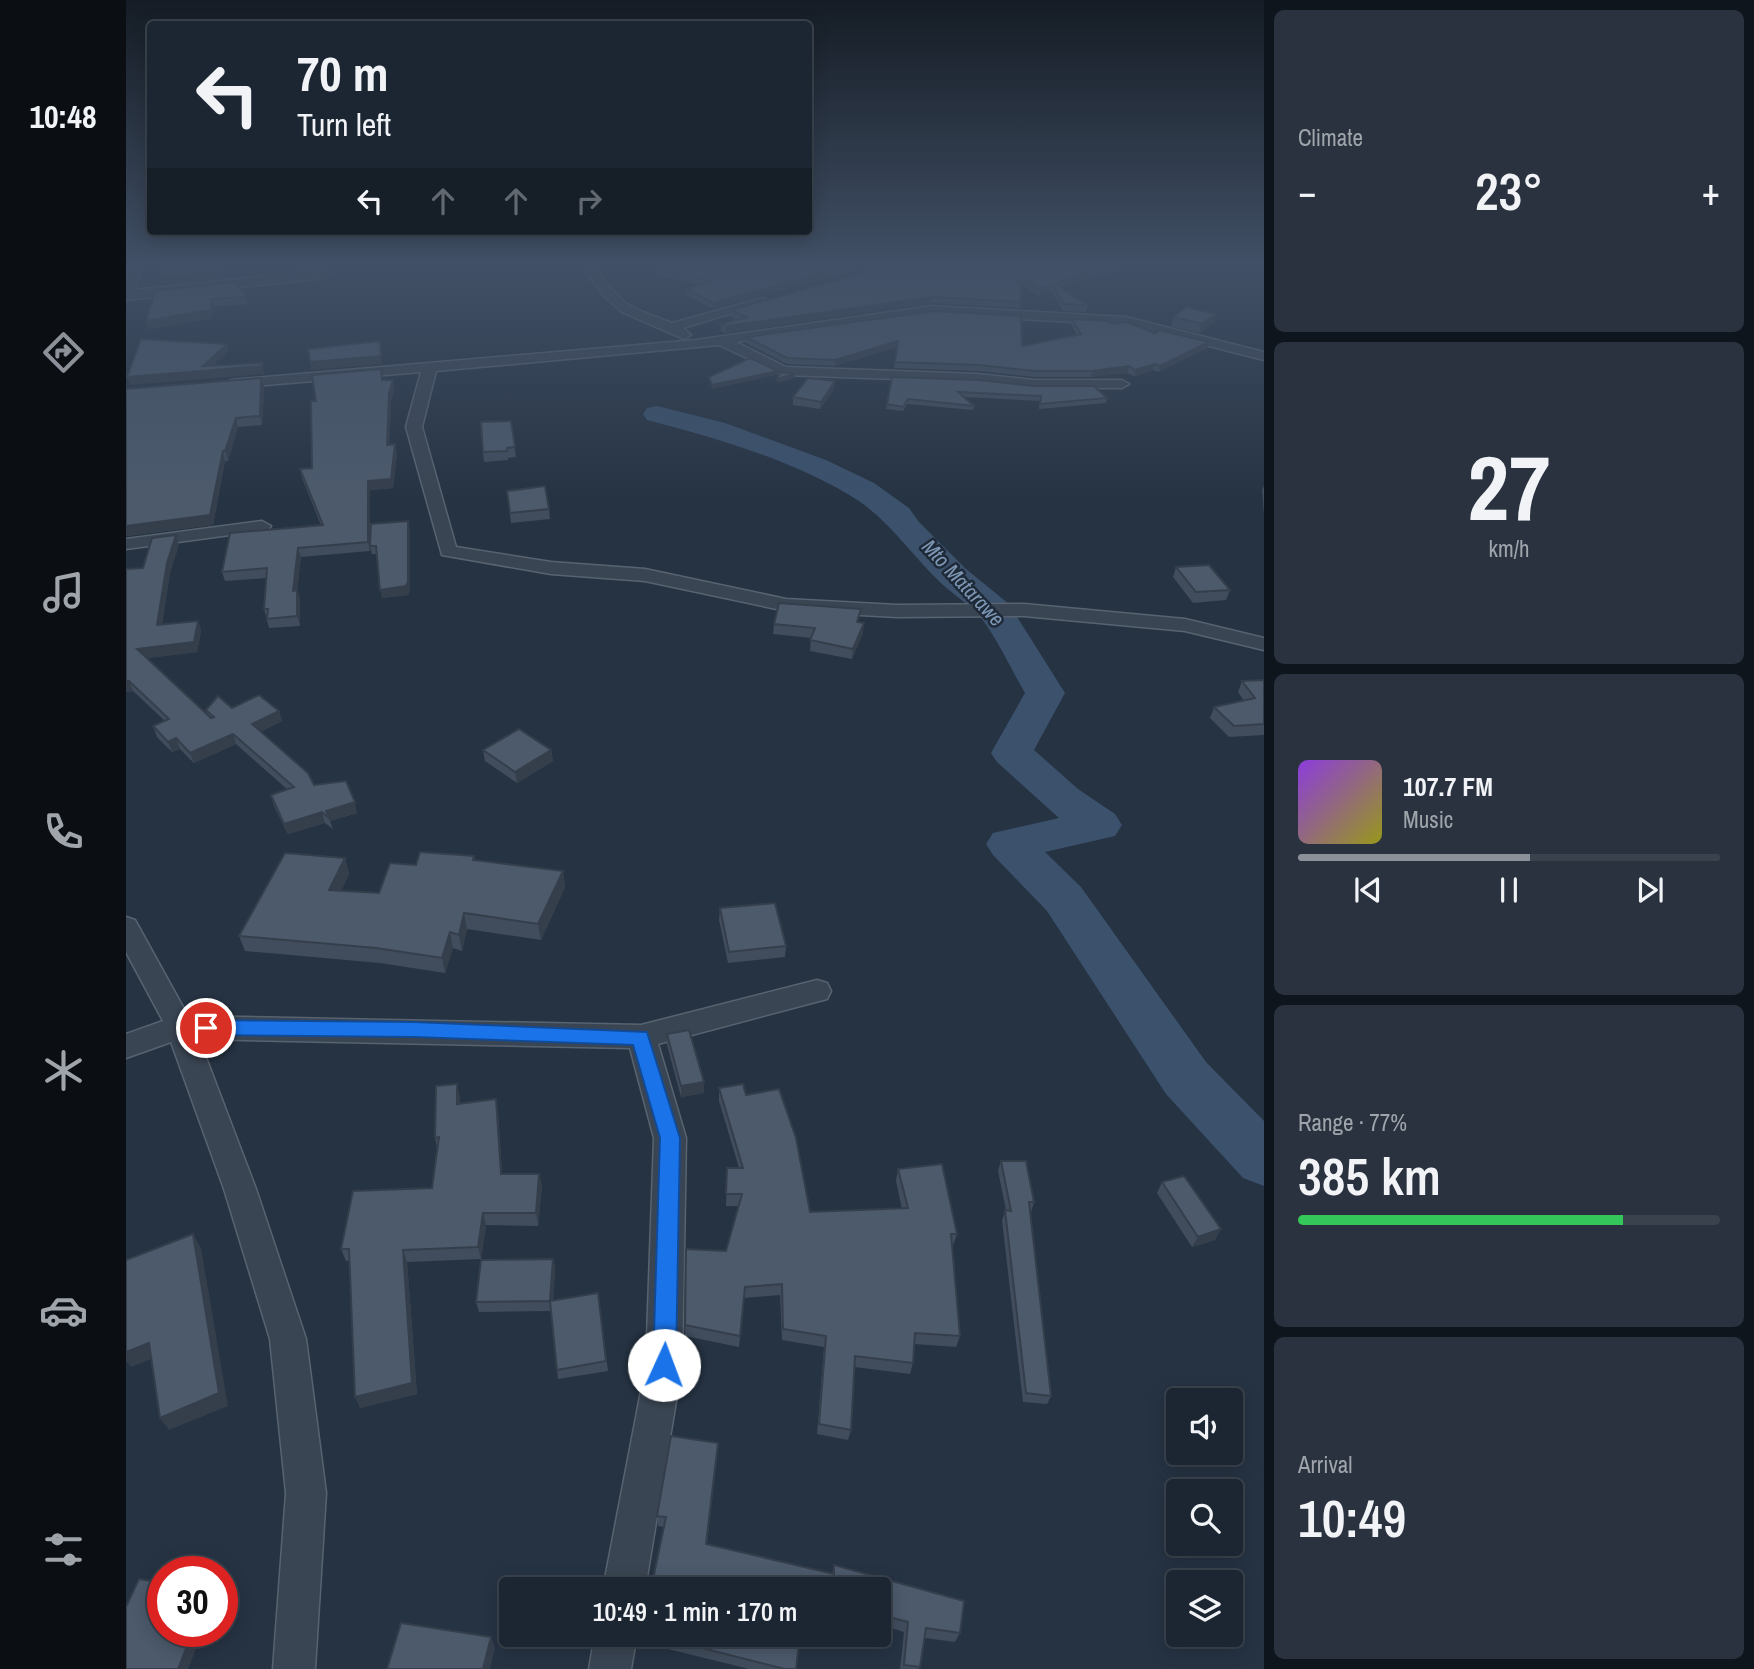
<!DOCTYPE html>
<html lang="en">
<head>
<meta charset="utf-8">
<style>
  :root { --surface:#1c2632; --page:#29323e; --text:#f1f3f6; --muted:#a0a5ac; --line:#3a434d; --accent:#8c9099 }
  body { margin:0; font-family:"Archivo Narrow",sans-serif; background:var(--page); color:var(--text); height:100vh; display:flex; flex-direction:column; font-size:26px; white-space:nowrap }
  * { box-sizing:border-box; margin:0 }
  p { font-size:23px; color:var(--muted) }
  .icon { flex:none; width:38px; height:38px; fill:none; stroke:currentColor; stroke-width:2; stroke-linecap:round; stroke-linejoin:round }
  .map { position:relative; flex:1; overflow:hidden }
  .panel { display:flex; flex-direction:column; gap:10px; padding:10px; background:#0f151c; width:490px }
  .panel>* { flex:none }
  .top-card { position:absolute; left:21px; top:21px; width:665px; height:214px; border-radius:7px; box-shadow:0 4px 18px #0003,0 0 0 2px var(--line); background:#1c2632; color:var(--text); overflow:hidden }
  .controls { position:absolute; left:1040px; top:1388px; display:grid; gap:14px }
  .controls a { display:grid; place-items:center; width:77px; height:77px; border-radius:7px; background:var(--surface); box-shadow:0 4px 18px #0003,0 0 0 2px var(--line); font-size:35px }
  .speed { position:absolute; left:21px; top:1556px; display:flex; gap:14px; font-size:35px; font-weight:700; text-align:center }
  .speed>* { display:grid; place-content:center; width:91px; height:91px; border-radius:50%; background:var(--surface); box-shadow:0 4px 18px #0003,0 0 0 2px var(--line); line-height:1 }
  .speed .limit { border:10px solid #d22; background:#fff; color:#111 }
  .pin { position:absolute; display:grid; place-items:center; width:60px; height:60px; color:#fff; margin:-30px; border:4px solid #fff; border-radius:50%; box-shadow:0 2px 7px #0007 }
  .me { position:absolute; width:77px; margin:-38px; rotate:2deg; stroke-linejoin:round; filter:drop-shadow(0 0 5px #0008) }
  .turn { display:flex; align-items:center; gap:24px; height:147px; padding:0 35px; font-size:32px }
  .turn .icon { width:91px; height:91px; stroke-width:2.5 }
  .turn b { display:block; font-size:49px; line-height:60px }
  .lanes { display:flex; align-items:center; height:66px; padding:0 35px; background:#0003; justify-content:center; gap:35px; direction:ltr }
  .lanes .off { opacity:.35 }
  .big { font-size:52px; font-weight:600; line-height:1.1 }
  .panel .tile { flex:1; display:flex; flex-direction:column; justify-content:center; gap:10px; min-width:0; padding:0 24px; border-radius:10px; background:var(--page) }
  .panel .dial { align-items:center; gap:0 }
  .dial b { font-size:91px; line-height:1 }
  .song { display:flex; align-items:center; gap:21px }
  .cover { width:84px; height:84px; border-radius:10px; background:linear-gradient(135deg,hsl(270 70% 55%),hsl(60 70% 35%)) }
  .played { height:7px; border-radius:4px; background:linear-gradient(90deg,var(--accent) 55%,var(--line) 55%) }
  .keys { display:flex; justify-content:space-around; direction:ltr }
  .heat { display:flex; justify-content:space-between; align-items:center; font-size:38px; direction:ltr }
  .charge { height:10px; border-radius:5px; background:linear-gradient(90deg,#34c759 77%,var(--line) 0) }
  .trip { position:absolute; left:373px; top:1577px; width:392px; height:70px; border-radius:7px; background:var(--surface); box-shadow:0 4px 18px #0003,0 0 0 2px var(--line); font-weight:600; line-height:70px; text-align:center }
  main { display:flex; flex:1; min-height:0 }
  .dock { display:flex; flex-direction:column; width:126px; justify-content:space-around; align-items:center; background:#0b0f14; color:var(--muted) }
  .dock .icon { width:49px; height:49px }
  .dock .active { color:var(--accent) }
  .dock b { font-size:32px; color:var(--text) }
  .map>svg:first-child { display:block }
  .lines { fill:none; stroke-linecap:round; stroke-linejoin:round }
  .river { fill:#3b516c; fill-rule:evenodd }
  .minor-casing { stroke:#586370; stroke-width:3 }
  .minor { fill:#3a4553; fill-rule:evenodd }
  .wall { fill:#414d5d }
  .shaded-wall { fill:#353f4c }
  .building { fill:#4c5a6c; stroke:#353f4c; stroke-width:2 }
  .route { fill:#1a73e8; stroke:#114b97; stroke-width:2 }
  .labels { text-anchor:middle; stroke-width:5; stroke-linejoin:round; paint-order:stroke }
  .water-label { font-size:21px; font-style:italic; fill:#7d97b4; stroke:#1f2a38 }
</style>
</head>
<body>
<main>
<nav class="dock">
<b>10:48</b>
<svg class="icon active" aria-label="directions" viewBox="0 0 24 24"><path d="M12 3l9 9-9 9-9-9zM9 14v-3h6M13 9l2 2-2 2"/></svg>
<svg class="icon" aria-label="music" viewBox="0 0 24 24"><path d="M9 18V5l10-2v13"/><circle cx="6" cy="18" r="3"/><circle cx="16" cy="16" r="3"/></svg>
<svg class="icon" aria-label="phone" viewBox="0 0 24 24"><path d="M5 4h4l2 5-3 2q2 4 5 5l2-3 5 2v4C11 20 4 13 5 4z"/></svg>
<svg class="icon" aria-label="climate" viewBox="0 0 24 24"><path d="M12 3v18M4 7l16 10M4 17L20 7"/></svg>
<svg class="icon" aria-label="car" viewBox="0 0 24 24"><path d="M5 17H2v-5l4-1 3-4h7l3 4 3 1v5h-3M9 17h6M6 11h13"/><circle cx="7" cy="17" r="2"/><circle cx="17" cy="17" r="2"/></svg>
<svg class="icon" aria-label="filters" viewBox="0 0 24 24"><path d="M4 7h16M4 17h16"/><circle cx="9" cy="7" r="2"/><circle cx="15" cy="17" r="2"/></svg>
</nav>
<div class="map">
<svg width="1138" height="1669" viewBox="0 0 1138 1669">
  <rect width="100%" height="100%" fill="#263343"/>
  <g class="lines">
    <path class="river" d="M 531,406 L 599,423 L 700,460 L 748,483 L 783,508 L 793,522 L 840,569 L 883,604 L 939,693 L 908,750 L 952,789 L 989,814 L 996,825 L 989,836 L 919,852 L 955,887 L 1080,1062 L 1138,1121 L 1138,1186 L 1117,1178 L 1040,1094 L 921,911 L 867,855 L 860,844 L 867,833 L 933,818 L 871,762 L 865,753 L 899,693 C 885,669 873,642 856,619 C 846,606 829,596 816,584 C 785,555 762,518 725,496 C 663,459 590,438 521,420 L 517,414 L 521,408 Z"/>
    <g class="minor-casing">
      <g id="minor">
        <polygon points="6,265 18,265 8,290 197,270 203,274 197,278 0,300 0,280"/>
        <polygon points="455,265 467,265 480,283 498,302 512,310 546,323 637,298 643,302 557,328 565,335 558,339 496,312 477,295"/>
        <polygon points="739,265 758,265 763,269 757,273"/>
        <polygon points="806,306 1000,317 1138,352 1138,360 1000,325 806,314 610,342 660,367 852,374 908,380 996,380 1003,384 996,388 908,388 852,382 657,375 593,345 310,371 296,427 330,547 425,562 519,569 660,599 771,605 898,604 1059,619 1138,638 1138,650 1059,631 898,616 771,617 660,611 519,581 425,574 316,555 280,427 295,372 105,388 98,384 105,380 570,340"/>
        <polygon points="136,521 145,526 142,530 0,549 0,539"/>
        <polygon points="0,917 9,920 62,1016 515,1025 691,980 701,983 705,991 701,999 532,1044 560,1138 556,1365 519,1589 477,1589 520,1365 528,1138 504,1048 73,1039 130,1189 180,1339 200,1493 189,1669 147,1669 160,1493 144,1339 98,1189 45,1042 0,1058 0,1034 37,1021 0,952"/>
        <polygon points="469,1634 511,1634 505,1669 463,1669"/>
      </g>
    </g>
    <use href="#minor" class="minor"/>
  </g>
  <g class="wall">
    <polygon points="746,265 587,309 560,295 560,289 573,285 530,275 530,269"/>
    <polygon points="765,265 1007,265 982,275 976,274 935,288 961,305 960,312 937,311 925,291 913,296 894,283 895,302 894,308 806,303 600,333 595,331 595,324 611,320 605,317 605,310"/>
    <polygon points="1057,265 1074,265 1072,268"/>
    <polygon points="29,291 120,297 122,304 88,306 86,318 22,329"/>
    <polygon points="1048,317 1088,322 1074,333 1045,326"/>
    <polygon points="946,319 987,324 1029,333 1083,342 1081,348 1032,372 1027,370 1008,376 1001,373 965,377 908,377 852,371 768,368 771,347 709,366 661,364 620,343 620,337 896,346 951,335 945,325"/>
    <polygon points="766,377 981,398 980,403 913,409 914,401 837,397 848,406 847,410 781,404 777,411 760,409"/>
    <polygon points="135,378 138,387 136,425 112,427 102,461 99,461 87,525 0,536"/>
    <polygon points="257,380 268,388 265,402 263,445 271,453 267,488 244,490 244,544 284,529 284,590 282,595 256,598 251,554 246,554 244,547 244,551 175,557 171,590 174,600 174,626 143,628 138,609 140,578 99,581 96,572 195,525 176,478 174,469 186,468 190,401"/>
    <polygon points="708,389 694,409 667,405 667,397"/>
    <polygon points="385,421 390,457 382,458 382,460 358,462 357,452"/>
    <polygon points="1138,485 1138,515 1136,490"/>
    <polygon points="381,491 423,509 424,519 385,523"/>
    <polygon points="53,545 44,572 36,624 72,621 75,631 71,652 21,658 81,714 80,710 106,708 153,711 156,721 134,732 188,785 231,813 204,821 207,829 199,823 162,834 148,806 145,795 162,790 110,744 68,763 54,749 46,752 31,737 27,726 39,721 7,691 0,692 0,569 17,568"/>
    <polygon points="1050,567 1104,590 1100,600 1067,603 1047,577"/>
    <polygon points="733,622 737,633 726,659 684,651 685,638 647,634 648,624"/>
    <polygon points="1138,680 1138,735 1103,737 1084,718 1088,707 1118,701 1112,692 1116,681"/>
    <polygon points="357,750 425,750 427,761 391,783 359,761"/>
    <polygon points="348,856 349,861 437,871 439,887 415,940 341,929 336,951 327,948 319,973 254,963 119,951 113,936 219,858 223,874 215,891 253,893 290,865"/>
    <polygon points="594,908 660,946 659,957 602,963 593,920"/>
    <polygon points="541,1034 578,1093 555,1097 541,1045"/>
    <polygon points="593,1088 620,1095 684,1212 776,1209 770,1181 772,1169 831,1234 827,1246 826,1246 834,1336 830,1347 788,1344 787,1363 784,1374 728,1367 725,1430 722,1440 691,1434 698,1347 656,1340 654,1295 618,1298 613,1347 559,1336 560,1249 600,1251 613,1206 600,1206 601,1168 613,1168 593,1101"/>
    <polygon points="334,1097 334,1104 372,1112 376,1174 413,1174 416,1186 412,1226 360,1225 355,1259 281,1262 291,1394 234,1408 224,1261 220,1261 215,1249 306,1188 311,1147 309,1138"/>
    <polygon points="875,1161 908,1202 905,1212 904,1211 925,1396 921,1404 897,1402 876,1220 880,1210 872,1171"/>
    <polygon points="1036,1182 1095,1229 1089,1240 1066,1247 1031,1193"/>
    <polygon points="427,1259 429,1269 427,1301 472,1293 482,1371 432,1379 425,1311 353,1312 350,1302"/>
    <polygon points="591,1454 581,1544 706,1574 708,1565 834,1633 829,1642 799,1638 793,1669 774,1669 778,1632 752,1624 752,1589 525,1589 538,1527 532,1526 531,1516"/>
    <polygon points="517,1634 674,1634 670,1669 623,1669 518,1643"/>
  </g>
  <g class="shaded-wall">
    <polygon points="94,265 99,265 94,278 36,284 34,277"/>
    <polygon points="723,265 746,265 587,309 587,303"/>
    <polygon points="993,265 1007,265 982,275 984,269"/>
    <polygon points="978,267 976,274 929,290 929,284"/>
    <polygon points="926,285 925,291 913,296 914,289"/>
    <polygon points="806,297 806,303 600,333 600,326"/>
    <polygon points="86,299 88,306 86,318 22,329 20,321"/>
    <polygon points="1090,314 1088,322 1074,333 1076,324"/>
    <polygon points="254,341 256,364 185,370 184,362"/>
    <polygon points="772,341 772,347 709,366 709,360"/>
    <polygon points="1083,342 1081,348 1032,372 1034,366"/>
    <polygon points="101,344 103,351 82,371 136,363 138,374 4,385 1,377 77,366"/>
    <polygon points="1029,364 1027,370 1008,376 1009,370"/>
    <polygon points="1003,366 1001,373 965,377 966,371"/>
    <polygon points="652,371 651,375 586,389 586,385"/>
    <polygon points="669,374 669,378 651,383 651,379"/>
    <polygon points="135,378 138,387 136,425 134,416"/>
    <polygon points="267,380 268,388 265,402 263,453 261,445 263,393"/>
    <polygon points="709,381 708,389 694,409 695,402"/>
    <polygon points="110,418 112,427 102,461 99,451"/>
    <polygon points="269,444 271,453 267,488 244,490 244,551 242,542 242,481"/>
    <polygon points="97,451 99,461 87,525 0,536 0,526"/>
    <polygon points="282,521 284,529 284,590 282,595 256,598 254,590"/>
    <polygon points="50,535 53,545 44,572 34,635 31,625 41,563"/>
    <polygon points="172,548 175,557 170,600 167,591"/>
    <polygon points="171,590 174,600 174,626 171,616"/>
    <polygon points="72,621 75,631 71,652 15,659 11,649"/>
    <polygon points="738,623 737,633 726,659 727,649"/>
    <polygon points="0,681 3,681 7,691 0,692"/>
    <polygon points="153,711 156,721 129,735 126,724"/>
    <polygon points="107,734 110,744 68,763 64,753"/>
    <polygon points="50,738 54,749 46,752 42,742"/>
    <polygon points="425,750 427,761 391,783 389,772"/>
    <polygon points="229,802 231,813 204,821 200,811"/>
    <polygon points="196,812 199,823 162,834 158,824"/>
    <polygon points="219,858 223,874 208,906 203,890"/>
    <polygon points="437,871 439,887 415,940 412,924"/>
    <polygon points="338,913 341,929 336,951 333,935"/>
    <polygon points="324,932 327,948 319,973 316,958"/>
    <polygon points="578,1082 578,1093 555,1097 555,1086"/>
    <polygon points="331,1084 334,1097 334,1117 331,1104"/>
    <polygon points="370,1099 372,1112 377,1187 375,1174"/>
    <polygon points="413,1174 416,1186 412,1226 410,1213"/>
    <polygon points="357,1213 360,1225 355,1259 352,1247"/>
    <polygon points="1095,1229 1089,1240 1066,1247 1072,1237"/>
    <polygon points="67,1234 75,1248 102,1406 43,1430 34,1418"/>
    <polygon points="277,1250 281,1262 291,1394 234,1408 229,1397"/>
    <polygon points="427,1259 429,1269 426,1311 424,1301"/>
    <polygon points="23,1343 33,1356 5,1367 0,1361 0,1352"/>
    <polygon points="592,1443 591,1454 579,1555 580,1544"/>
    <polygon points="67,1631 77,1631 62,1669 52,1669"/>
    <polygon points="365,1637 369,1648 364,1669 357,1669"/>
  </g>
  <g class="building">
    <polygon points="38,265 94,265 92,271 34,277"/>
    <polygon points="538,265 723,265 587,303 560,289 586,281 530,269"/>
    <polygon points="765,265 993,265 984,269 978,267 929,284 961,305 938,304 926,285 914,289 894,275 895,302 806,297 600,326 595,324 621,317 605,310"/>
    <polygon points="110,282 120,297 86,299 84,310 20,321 29,291"/>
    <polygon points="1060,307 1090,314 1076,324 1048,317"/>
    <polygon points="807,311 895,316 896,346 955,334 946,319 982,321 987,324 1001,322 1029,333 1033,330 1083,342 1034,366 1029,364 1009,370 1003,366 966,371 909,371 853,365 769,362 772,341 709,360 661,358 620,337"/>
    <polygon points="15,339 101,344 77,366 136,363 136,366 1,377"/>
    <polygon points="254,341 255,356 184,362 182,349"/>
    <polygon points="624,358 652,371 586,385 583,377"/>
    <polygon points="255,369 256,380 267,380 263,393 261,445 269,444 265,479 242,481 242,542 172,548 167,591 171,590 171,616 141,619 142,609 138,609 141,568 96,572 104,533 197,525 174,469 186,468 185,401 190,401 186,375"/>
    <polygon points="654,372 669,374 651,379"/>
    <polygon points="766,377 853,380 909,386 968,386 981,398 914,404 915,396 832,392 848,406 782,399 777,407 761,404"/>
    <polygon points="135,378 134,416 110,418 99,451 97,451 84,515 0,526 0,389"/>
    <polygon points="682,378 709,381 695,402 667,397"/>
    <polygon points="385,421 389,447 381,448 381,451 357,452 355,422"/>
    <polygon points="419,486 423,509 384,513 381,491"/>
    <polygon points="282,521 282,582 280,586 254,590 250,546 244,546 245,524"/>
    <polygon points="50,535 41,563 31,625 72,621 68,642 11,649 85,718 88,717 80,710 92,696 106,708 133,695 153,711 126,724 182,773 188,785 220,781 229,802 200,811 204,819 196,812 158,824 145,795 168,787 107,734 64,753 50,738 42,742 27,726 43,719 3,681 0,681 0,569 17,568 26,538"/>
    <polygon points="1083,565 1104,590 1070,592 1050,567"/>
    <polygon points="653,603 735,609 731,622 738,623 727,649 684,640 689,628 648,624"/>
    <polygon points="1138,680 1138,724 1108,726 1088,707 1129,698 1116,681"/>
    <polygon points="393,729 425,750 389,772 357,750"/>
    <polygon points="294,852 348,856 347,860 437,871 412,924 338,913 333,935 324,932 316,958 250,948 113,936 159,853 219,858 203,890 253,893 264,863 290,865"/>
    <polygon points="649,903 660,946 603,952 594,908"/>
    <polygon points="563,1030 578,1082 555,1086 541,1034"/>
    <polygon points="331,1084 331,1104 370,1099 375,1174 413,1174 410,1213 357,1213 352,1247 277,1250 286,1383 229,1397 223,1249 215,1249 227,1191 306,1188 313,1137 309,1138 310,1086"/>
    <polygon points="617,1084 620,1095 653,1089 670,1138 684,1212 782,1208 772,1169 816,1164 831,1234 825,1234 834,1336 789,1333 787,1363 729,1356 725,1430 693,1424 700,1336 657,1329 656,1284 619,1287 614,1336 559,1325 560,1249 600,1251 616,1194 600,1194 601,1168 617,1168 593,1088"/>
    <polygon points="875,1161 900,1161 908,1202 903,1202 925,1396 900,1393 879,1210 885,1211"/>
    <polygon points="1058,1176 1095,1229 1072,1237 1036,1182"/>
    <polygon points="67,1234 93,1393 34,1418 23,1343 0,1352 0,1260"/>
    <polygon points="427,1259 424,1301 350,1302 355,1260"/>
    <polygon points="472,1293 480,1361 431,1370 424,1301"/>
    <polygon points="545,1436 592,1443 580,1544 708,1574 708,1565 838,1601 834,1633 800,1628 794,1667 778,1665 782,1622 752,1614 752,1589 525,1589 540,1517 531,1516"/>
    <polygon points="13,1579 37,1583 37,1631 67,1631 52,1669 0,1669 0,1607"/>
    <polygon points="275,1623 365,1637 357,1669 261,1669"/>
    <polygon points="521,1634 674,1634 670,1669 659,1669"/>
  </g>
  <linearGradient id="sky" x2="0" y2="1"><stop stop-color="#151c25"/><stop offset="0.53" stop-color="#415066"/><stop offset="1" stop-color="#415066" stop-opacity="0"/></linearGradient>
  <rect width="1138" height="499" fill="url(#sky)"/>
  <polygon class="route" points="80,1020 288,1022 521,1032 554,1138 550,1365 547,1373 538,1377 530,1373 527,1365 534,1138 507,1045 288,1037 80,1035 74,1033 71,1028 74,1022"/>
  <g class="labels">
    <g class="water-label">
      <text transform="translate(837 583) rotate(47)" y="7">Mto Matarawe</text>
    </g>
  </g>
</svg>
<div class="controls">
<a><svg class="icon" aria-label="sound" viewBox="0 0 24 24"><path d="M4 9h4l5-4v14l-5-4H4zM17 9q2 3 0 6"/></svg></a>
<a><svg class="icon" aria-label="search" viewBox="0 0 24 24"><circle cx="10" cy="10" r="6"/><path d="M15 15l6 6"/></svg></a>
<a><svg class="icon" aria-label="layers" viewBox="0 0 24 24"><path d="M12 4l9 5-9 5-9-5zM3 14l9 5 9-5"/></svg></a>
</div>
<div class="speed"><div class="limit">30</div></div>
<div class="pin" style="left:80px;top:1028px;background:#d93025"><svg class="icon" aria-label="arrive" viewBox="0 0 24 24"><path d="M6 21V4h12l-3 4 3 4H6"/></svg></div>
<svg class="me" style="left:538px;top:1365px" viewBox="-20 -20 40 40"><circle r="19" fill="#fff"/><path d="M0-13L10 11 0 6-10 11z" fill="#1a73e8"/></svg>
<div class="trip">10:49 · 1 min · 170 m</div>
<div class="top-card">
<div class="turn"><svg class="icon" aria-label="left" viewBox="0 0 24 24"><path d="M17 20v-9H6M10 6l-5 5 5 5"/></svg><div><b>70 m</b>Turn left</div></div>
<div class="lanes"><svg class="icon" aria-label="left" viewBox="0 0 24 24"><path d="M17 20v-9H6M10 6l-5 5 5 5"/></svg><svg class="icon off" aria-label="ahead" viewBox="0 0 24 24"><path d="M12 20V5M6 11l6-6 6 6"/></svg><svg class="icon off" aria-label="ahead" viewBox="0 0 24 24"><path d="M12 20V5M6 11l6-6 6 6"/></svg><svg class="icon off" aria-label="right" viewBox="0 0 24 24"><path d="M7 20v-9h11M14 6l5 5-5 5"/></svg></div>
</div>
</div>
<section class="panel">
<div class="tile"><p>Climate</p>
<div class="heat"><a>−</a><b class="big">23°</b><a>+</a></div>
</div>
<div class="tile dial"><b>27</b><p>km/h</p></div>
<div class="tile">
<div class="song"><i class="cover"></i><div><b>107.7 FM</b><p>Music</p></div></div>
<div class="played"></div>
<div class="keys"><svg class="icon" aria-label="previous" viewBox="0 0 24 24"><path d="M18 5L8 12l10 7zM5 5v14"/></svg><svg class="icon" aria-label="pause" viewBox="0 0 24 24"><path d="M8 5v14M16 5v14"/></svg><svg class="icon" aria-label="next" viewBox="0 0 24 24"><path d="M6 5l10 7-10 7zM19 5v14"/></svg></div>
</div>
<div class="tile"><p>Range · 77%</p><b class="big">385 km</b><div class="charge"></div></div>
<div class="tile"><p>Arrival</p><b class="big">10:49</b></div>
</section>
</main>
</body>
</html>
